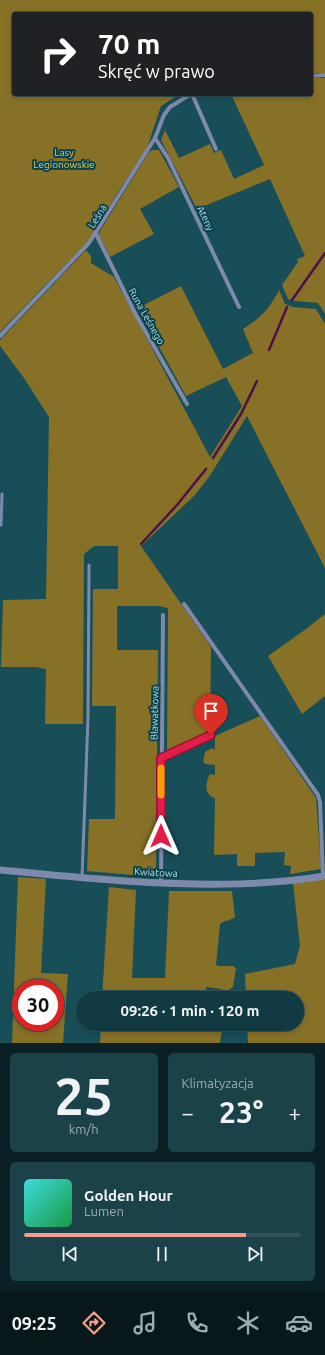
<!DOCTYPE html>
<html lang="pl">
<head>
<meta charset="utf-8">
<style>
  :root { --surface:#123a42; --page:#1b4149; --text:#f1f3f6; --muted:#9cadb2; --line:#31545b; --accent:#f49d8c }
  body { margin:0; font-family:Ubuntu,sans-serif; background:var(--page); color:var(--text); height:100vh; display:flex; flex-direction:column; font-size:15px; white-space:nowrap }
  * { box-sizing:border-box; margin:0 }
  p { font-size:13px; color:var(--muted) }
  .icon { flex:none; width:22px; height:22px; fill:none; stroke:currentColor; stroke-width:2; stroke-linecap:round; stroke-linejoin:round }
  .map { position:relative; height:1043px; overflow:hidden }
  .panel { display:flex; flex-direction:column; gap:10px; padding:10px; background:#0a2024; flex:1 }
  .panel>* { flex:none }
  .hud { position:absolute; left:12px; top:12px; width:301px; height:84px; border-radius:4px; box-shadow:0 2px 6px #0003,0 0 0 1px var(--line); background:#202124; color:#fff; overflow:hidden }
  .speed { position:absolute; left:12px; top:979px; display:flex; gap:8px; font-size:20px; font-weight:700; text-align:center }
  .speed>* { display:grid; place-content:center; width:52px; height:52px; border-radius:50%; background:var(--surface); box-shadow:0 2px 6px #0003,0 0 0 1px var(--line); line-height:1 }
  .speed .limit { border:6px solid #d22; background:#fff; color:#111 }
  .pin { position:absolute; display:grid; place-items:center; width:34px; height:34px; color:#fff; margin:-41px -17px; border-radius:50% 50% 50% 0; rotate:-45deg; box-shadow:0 0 4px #0007 }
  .pin .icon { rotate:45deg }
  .me { position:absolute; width:44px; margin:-22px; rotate:0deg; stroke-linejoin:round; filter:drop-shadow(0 0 3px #0008) }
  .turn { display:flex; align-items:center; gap:14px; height:84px; padding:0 20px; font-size:18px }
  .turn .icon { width:52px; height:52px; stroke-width:2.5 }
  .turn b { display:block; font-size:28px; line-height:34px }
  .big { font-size:30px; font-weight:700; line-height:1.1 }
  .panel .tile { flex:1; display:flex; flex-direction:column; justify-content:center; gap:6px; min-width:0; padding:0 14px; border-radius:6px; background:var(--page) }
  .panel .dial { align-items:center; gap:0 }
  .dial b { font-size:52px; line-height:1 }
  .song { display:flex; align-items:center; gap:12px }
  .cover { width:48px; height:48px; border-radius:6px; background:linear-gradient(135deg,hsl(180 70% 55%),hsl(140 70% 35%)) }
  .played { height:4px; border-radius:2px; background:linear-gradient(90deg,var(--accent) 80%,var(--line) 80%) }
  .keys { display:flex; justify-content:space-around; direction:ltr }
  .heat { display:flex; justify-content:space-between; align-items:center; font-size:22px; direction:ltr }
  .panel .tiles { flex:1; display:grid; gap:10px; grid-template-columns:1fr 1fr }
  .tile:last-child { grid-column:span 2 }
  .trip { position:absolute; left:76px; top:991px; width:228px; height:40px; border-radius:20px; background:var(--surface); box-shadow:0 2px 6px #0003,0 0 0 1px var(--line); font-weight:700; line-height:40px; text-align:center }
  .menu { display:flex; height:64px; justify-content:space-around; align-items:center; background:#07171a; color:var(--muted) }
  .menu .icon { width:28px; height:28px }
  .menu .current { color:var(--accent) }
  .menu b { font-size:18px; color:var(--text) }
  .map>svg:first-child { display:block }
  .green { fill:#877127; fill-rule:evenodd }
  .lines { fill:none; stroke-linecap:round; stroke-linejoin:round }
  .stream { stroke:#4d1048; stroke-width:2.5 }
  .service { stroke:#7f89ab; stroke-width:3 }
  .minor { stroke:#7f89ab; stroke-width:4 }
  .tertiary { stroke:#7f89ab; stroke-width:7 }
  .route-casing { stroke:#92132f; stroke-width:10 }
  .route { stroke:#e11d48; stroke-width:7 }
  .slow { stroke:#f59e0b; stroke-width:7 }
  .labels { text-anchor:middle; stroke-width:4; stroke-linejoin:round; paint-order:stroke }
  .park-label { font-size:10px; fill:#efc94c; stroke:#09434d }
  .street-label { font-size:10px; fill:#badbe2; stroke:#09434d }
</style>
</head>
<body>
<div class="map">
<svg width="325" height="1043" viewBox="0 0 325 1043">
  <rect width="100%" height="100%" fill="#184e58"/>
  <g class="green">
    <polygon points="0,0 325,0 325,73 311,73 311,14 14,14 14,94 180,94 161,106 147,148 118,192 91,238 0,332"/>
    <polygon points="311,78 325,78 325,314 318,303 295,301 288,299 282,285 298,262 297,259 305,256 270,179 197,209 161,140 165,130 179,158 210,144 214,153 221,150 234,179 264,165 231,94 311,94"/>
    <polygon points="153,150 159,150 179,187 140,209 154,234 110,257 98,234 149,152"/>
    <path d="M 86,250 L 91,256 L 91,263 L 114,277 L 210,457 L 242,406 L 226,377 L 186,396 L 138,308 L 181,286 L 223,369 L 253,353 L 243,329 C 261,318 270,308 279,290 L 285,304 L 293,307 L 316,309 L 325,324 L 325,568 L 247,416 L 209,477 L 194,496 L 141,546 L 211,647 L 210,732 L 167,751 L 168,608 L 158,606 L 117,606 L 117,650 L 158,650 L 156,877 L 87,871 L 89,819 L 115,819 L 116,706 L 92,706 L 93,589 L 118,589 L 118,546 L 94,546 L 84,554 L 83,724 L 45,724 L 46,669 L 36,667 L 1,667 L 3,600 L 46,599 L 49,417 L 24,378 L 0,346 L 0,340 Z"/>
    <polygon points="325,614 325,696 302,714 268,656 306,629"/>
    <path d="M 260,716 L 316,798 L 321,869 L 290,874 L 291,866 L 284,865 L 285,852 L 255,853 L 255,866 L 237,866 L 237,854 L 214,855 L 215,798 C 204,795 205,783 210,774 L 215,775 L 215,765 L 206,764 L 203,762 L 205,752 L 212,748 L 215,750 L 215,736 Z"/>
    <path d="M 18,877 L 46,879 L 41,973 L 68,974 L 63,1043 L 12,1043 ZM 21,988 L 55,988 L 55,1022 L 21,1022 Z"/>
    <polygon points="325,879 325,1043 248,1043 247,1024 297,1024 297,998 246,998 245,974 295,964 300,946 293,883"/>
    <path d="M 109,887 L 136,890 L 132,978 L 165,978 L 169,891 L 232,891 L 235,917 C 230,921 224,920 220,924 L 216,965 L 220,966 L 233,966 L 236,968 L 233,987 L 226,992 L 221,989 L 206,987 L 206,998 L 102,998 Z"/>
    <polygon points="101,1024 223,1024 220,1043 100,1043"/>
  </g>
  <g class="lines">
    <g class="stream">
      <polyline points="292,300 325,253"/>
      <polyline points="269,350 287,307"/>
      <polyline points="213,458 241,414 257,381"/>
      <polyline points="141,544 177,505 206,469"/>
    </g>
    <g class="service">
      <polyline points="1,525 2,494"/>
      <polyline points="161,758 211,735"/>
      <polyline points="82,878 88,718 89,565"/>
    </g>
    <g class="minor">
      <polyline points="311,76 325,75"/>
      <polyline points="192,94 216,149"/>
      <polyline points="155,138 168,158 239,307"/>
      <polyline points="96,234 136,315 187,404"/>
      <polyline points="0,336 89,243 155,138 164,115 170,107 191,94"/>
      <polyline points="184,604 318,795 320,802 323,876"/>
      <polyline points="161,883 163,615"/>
    </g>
    <path class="tertiary" d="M 0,870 C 41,874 83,878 124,881 C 192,885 258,887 325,876"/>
  </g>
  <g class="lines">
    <g class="route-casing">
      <polyline id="route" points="161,836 161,758 211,735"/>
    </g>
    <use href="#route" class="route"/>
    <polyline class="slow" points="161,795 161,768"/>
  </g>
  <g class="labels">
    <g class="park-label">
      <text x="64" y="156">Lasy<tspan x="64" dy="12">Legionowskie</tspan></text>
    </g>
    <g class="street-label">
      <text transform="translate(97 216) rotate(-58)" y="4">Leśna</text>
      <text transform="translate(206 218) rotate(64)" y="4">Ateny</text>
      <text transform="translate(147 316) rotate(61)" y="4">Runa Leśnego</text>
      <text transform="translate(154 713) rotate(-89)" y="4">Bławatkowa</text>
      <text transform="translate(156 872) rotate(3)" y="4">Kwiatowa</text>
    </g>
  </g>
</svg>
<div class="speed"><div class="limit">30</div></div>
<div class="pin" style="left:211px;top:735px;background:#d93025"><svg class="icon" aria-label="arrive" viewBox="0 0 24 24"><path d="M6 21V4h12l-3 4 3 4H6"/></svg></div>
<svg class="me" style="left:161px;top:836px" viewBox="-20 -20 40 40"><path d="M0-17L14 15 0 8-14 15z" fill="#e11d48" stroke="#fff" stroke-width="4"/></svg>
<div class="trip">09:26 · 1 min · 120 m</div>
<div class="hud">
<div class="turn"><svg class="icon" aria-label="right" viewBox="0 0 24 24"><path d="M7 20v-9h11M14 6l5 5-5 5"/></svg><div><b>70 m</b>Skręć w prawo</div></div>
</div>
</div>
<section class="panel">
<div class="tiles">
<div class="tile dial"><b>25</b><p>km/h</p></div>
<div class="tile"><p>Klimatyzacja</p>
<div class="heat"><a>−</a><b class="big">23°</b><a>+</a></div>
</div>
<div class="tile">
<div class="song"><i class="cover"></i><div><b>Golden Hour</b><p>Lumen</p></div></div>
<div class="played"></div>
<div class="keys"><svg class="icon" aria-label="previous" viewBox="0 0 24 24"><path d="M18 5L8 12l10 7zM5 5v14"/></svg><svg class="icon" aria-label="pause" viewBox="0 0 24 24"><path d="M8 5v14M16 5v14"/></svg><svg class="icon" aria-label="next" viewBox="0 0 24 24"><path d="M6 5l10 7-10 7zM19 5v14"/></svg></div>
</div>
</div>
</section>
<nav class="menu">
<b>09:25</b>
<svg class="icon current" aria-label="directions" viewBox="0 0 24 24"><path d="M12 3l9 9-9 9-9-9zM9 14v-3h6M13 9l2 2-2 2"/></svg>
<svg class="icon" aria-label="music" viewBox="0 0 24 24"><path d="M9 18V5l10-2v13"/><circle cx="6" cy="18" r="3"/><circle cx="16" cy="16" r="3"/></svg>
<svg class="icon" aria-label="phone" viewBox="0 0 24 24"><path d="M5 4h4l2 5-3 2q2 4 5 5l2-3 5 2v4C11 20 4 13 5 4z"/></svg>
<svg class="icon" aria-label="climate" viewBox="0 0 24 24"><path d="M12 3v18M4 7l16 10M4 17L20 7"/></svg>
<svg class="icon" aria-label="car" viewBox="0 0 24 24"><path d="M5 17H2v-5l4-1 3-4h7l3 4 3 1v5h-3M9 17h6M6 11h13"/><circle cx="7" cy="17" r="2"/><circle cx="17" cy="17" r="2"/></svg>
</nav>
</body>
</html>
